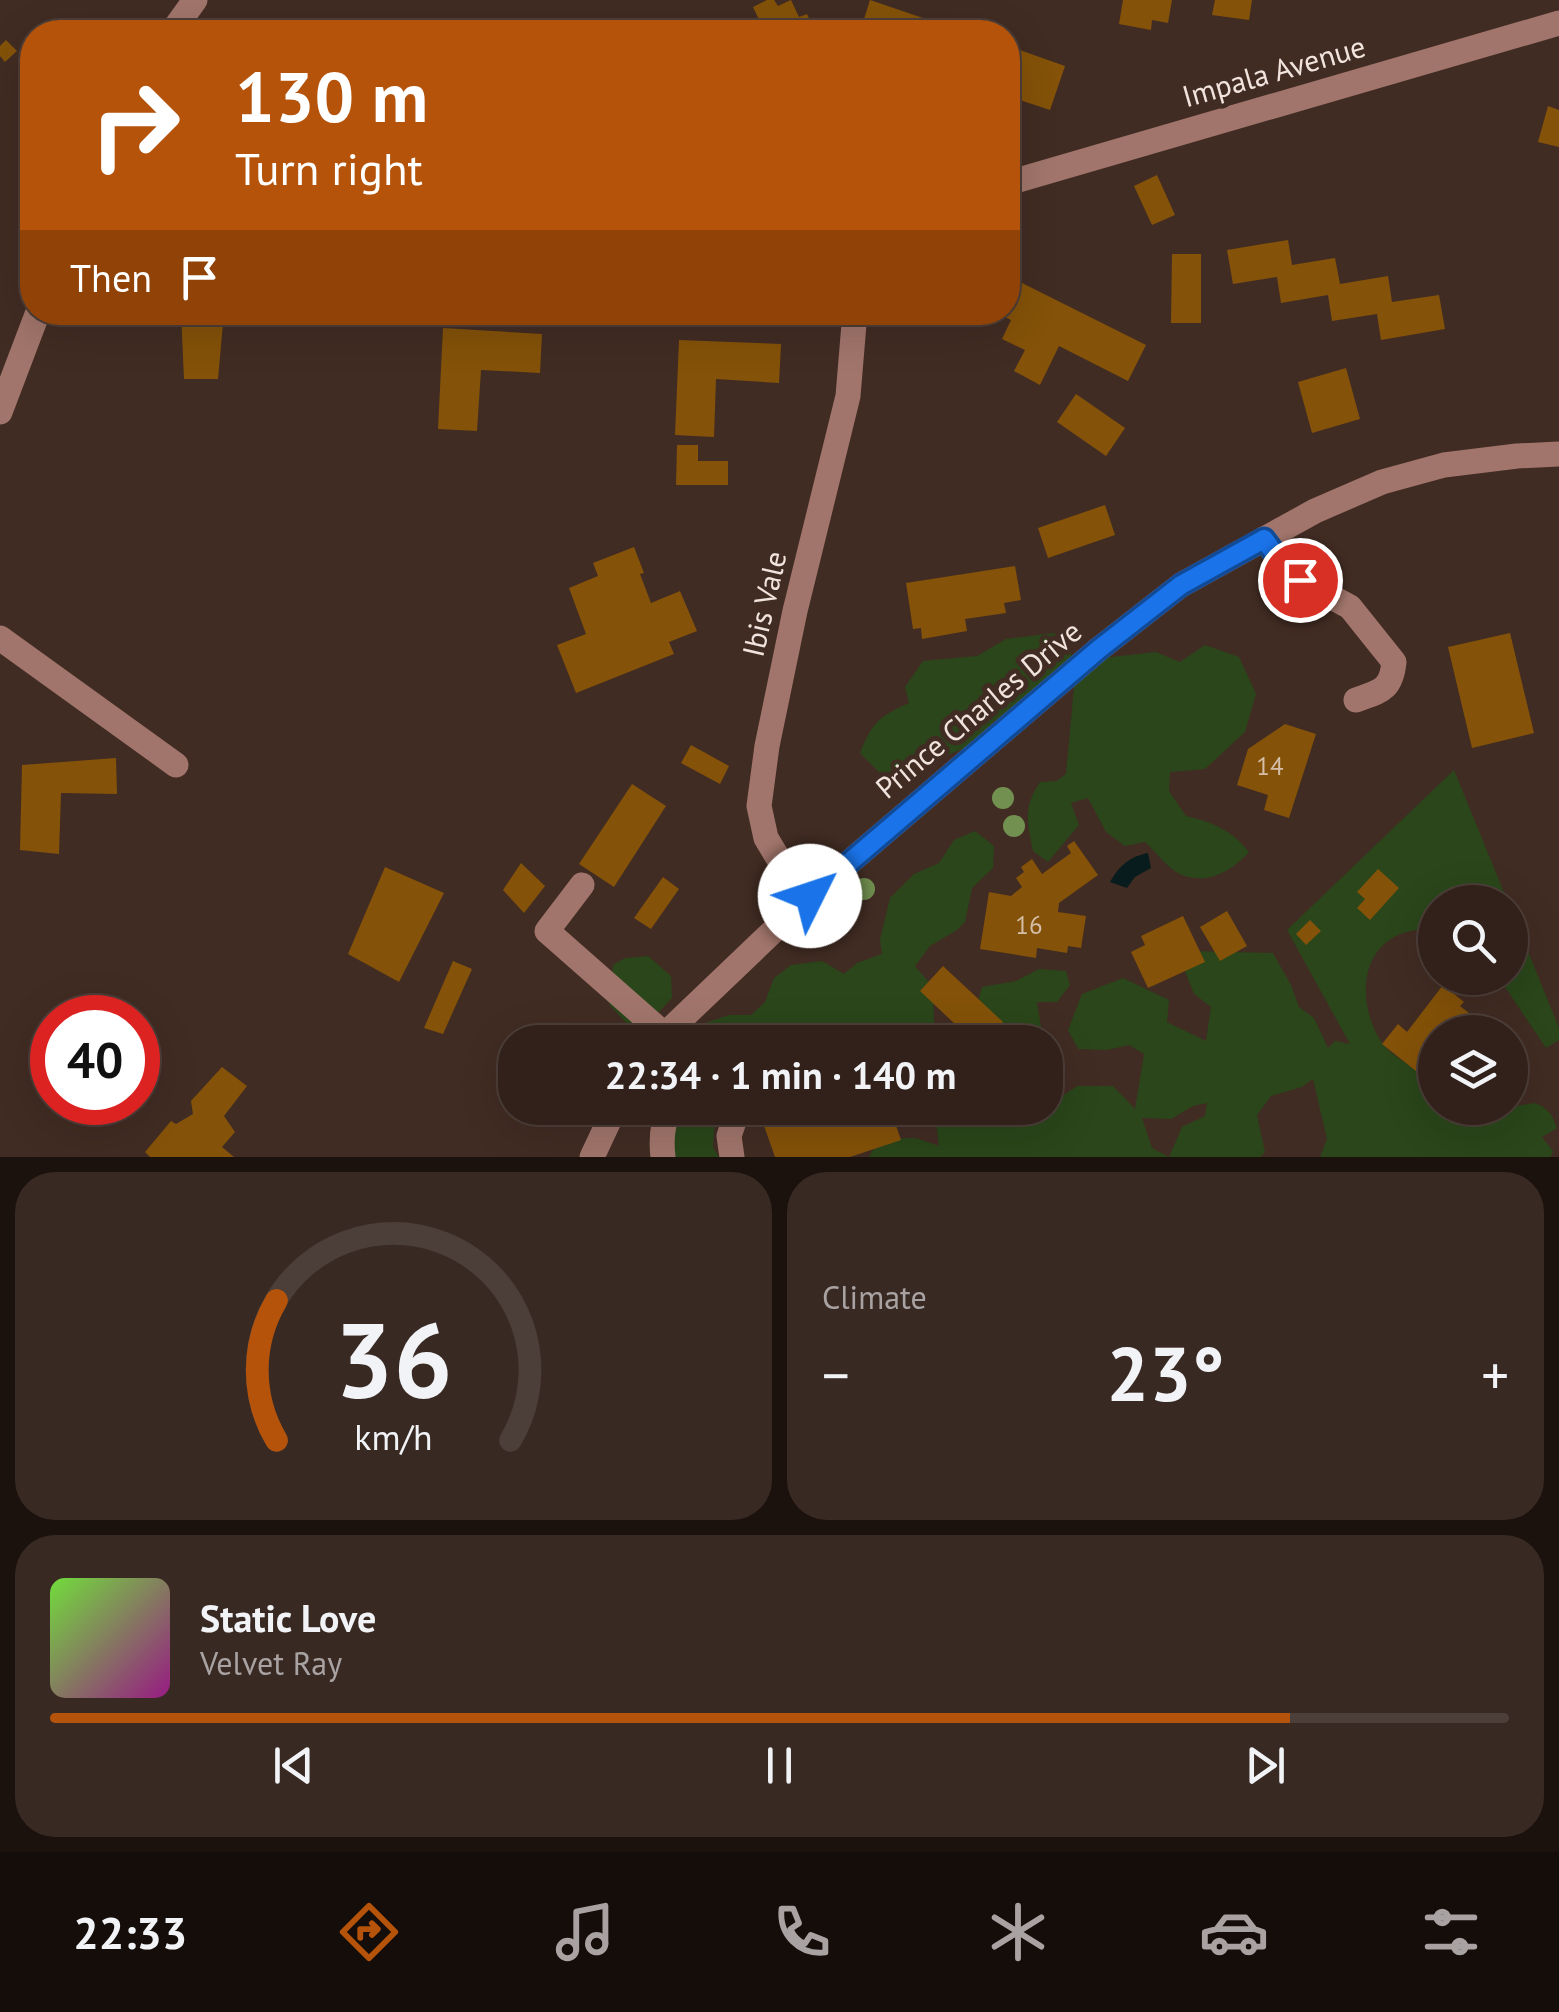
<!DOCTYPE html>
<html lang="en">
<head>
<meta charset="utf-8">
<style>
  :root { --surface:#31211a; --page:#392923; --text:#f1f3f6; --muted:#a8a3a2; --line:#4c3e39; --accent:#b45309 }
  body { margin:0; font-family:"PT Sans",sans-serif; background:var(--page); color:var(--text); height:100vh; display:flex; flex-direction:column; font-size:38px; white-space:nowrap }
  * { box-sizing:border-box; margin:0 }
  p { font-size:32px; color:var(--muted) }
  .icon { flex:none; width:55px; height:55px; fill:none; stroke:currentColor; stroke-width:2; stroke-linecap:round; stroke-linejoin:round }
  .map { position:relative; height:1157px; overflow:hidden }
  .drawer { display:flex; flex-direction:column; gap:15px; padding:15px; background:#1b120e; flex:1 }
  .drawer>* { flex:none }
  .banner { position:absolute; left:20px; top:20px; width:1000px; height:305px; border-radius:40px; box-shadow:0 10px 40px #0002,0 0 0 2px var(--line); background:#b45309; color:#fff; overflow:hidden }
  .fabs { position:absolute; left:1418px; top:885px; display:grid; gap:20px }
  .fabs a { display:grid; place-items:center; width:110px; height:110px; border-radius:50%; background:var(--surface); box-shadow:0 10px 40px #0002,0 0 0 2px var(--line); font-size:50px }
  .speed { position:absolute; left:30px; top:995px; display:flex; gap:20px; font-size:50px; font-weight:700; text-align:center }
  .speed>* { display:grid; place-content:center; width:130px; height:130px; border-radius:50%; background:var(--surface); box-shadow:0 10px 40px #0002,0 0 0 2px var(--line); line-height:1 }
  .speed .limit { border:15px solid #d22; background:#fff; color:#111 }
  .pin { position:absolute; display:grid; place-items:center; width:85px; height:85px; color:#fff; margin:-42px; border:5px solid #fff; border-radius:50%; box-shadow:0 2px 10px #0007 }
  .me { position:absolute; width:110px; margin:-55px; rotate:49deg; stroke-linejoin:round; filter:drop-shadow(0 0 8px #0008) }
  .turn { display:flex; align-items:center; gap:35px; height:210px; padding:0 50px; font-size:45px }
  .turn .icon { width:130px; height:130px; stroke-width:2.5 }
  .turn b { display:block; font-size:70px; line-height:85px }
  .then { display:flex; align-items:center; height:95px; padding:0 50px; background:#0003; gap:20px; font-size:38px }
  .big { font-size:75px; font-weight:700; line-height:1.1 }
  .drawer .card { flex:1; display:flex; flex-direction:column; justify-content:center; gap:15px; min-width:0; padding:0 35px; border-radius:40px; background:var(--page) }
  .drawer .dial { align-items:center; gap:0 }
  .dial svg { height:260px; overflow:visible; fill:none; stroke:var(--line); stroke-width:7; stroke-linecap:round; text-anchor:middle }
  .dial text { fill:var(--text); stroke:none }
  .song { display:flex; align-items:center; gap:30px }
  .cover { width:120px; height:120px; border-radius:15px; background:linear-gradient(135deg,hsl(100 70% 55%),hsl(310 70% 35%)) }
  .played { height:10px; border-radius:5px; background:linear-gradient(90deg,var(--accent) 85%,var(--line) 85%) }
  .keys { display:flex; justify-content:space-around; direction:ltr }
  .heat { display:flex; justify-content:space-between; align-items:center; font-size:55px; direction:ltr }
  .drawer .tiles { flex:1; display:grid; gap:15px; grid-template-columns:1fr 1fr }
  .card:last-child { grid-column:span 2 }
  .trip { position:absolute; left:498px; top:1025px; width:565px; height:100px; border-radius:40px; background:var(--surface); box-shadow:0 10px 40px #0002,0 0 0 2px var(--line); font-weight:700; line-height:100px; text-align:center }
  .tabs { display:flex; height:160px; justify-content:space-around; align-items:center; background:#140d0a; color:var(--muted) }
  .tabs .icon { width:70px; height:70px }
  .tabs .current { color:var(--accent) }
  .tabs b { font-size:45px; color:var(--text) }
  .map>svg:first-child { display:block }
  .green { fill:#2a461a }
  .water { fill:#081c1d }
  .building { fill:#845209 }
  .lines { fill:none; stroke-linecap:round; stroke-linejoin:round }
  .minor { stroke:#a1756b; stroke-width:25 }
  .tree { fill:#729050 }
  .route-casing { stroke:#114b97; stroke-width:25 }
  .route { stroke:#1a73e8; stroke-width:18 }
  .labels { text-anchor:middle; stroke-width:10; stroke-linejoin:round; paint-order:stroke }
  .number-label { font-size:25px; fill:#d6bfa8 }
  .street-label { font-size:30px; fill:#f1e3dd; stroke:#412c23 }
</style>
</head>
<body>
<div class="map">
<svg width="1559" height="1157" viewBox="0 0 1559 1157">
  <rect width="100%" height="100%" fill="#412c23"/>
  <g class="green">
    <path d="M 1054,633 L 1072,649 L 1066,694 L 994,721 L 976,744 L 942,757 L 915,761 L 900,773 L 879,772 L 860,753 C 873,721 879,717 909,703 L 905,687 L 923,661 L 977,656 L 1006,639 Z"/>
    <path d="M 1205,645 L 1239,657 L 1256,694 L 1245,732 L 1205,769 L 1170,772 L 1169,791 L 1186,816 C 1212,822 1232,830 1249,852 C 1232,871 1208,885 1182,875 C 1169,870 1156,852 1145,842 L 1125,846 L 1106,832 L 1088,798 L 1071,803 L 1079,825 L 1048,862 L 1033,851 C 1027,821 1023,808 1040,782 L 1057,781 L 1066,774 L 1074,687 L 1102,658 L 1156,652 L 1180,662 Z"/>
    <path d="M 1454,770 L 1508,902 L 1435,902 L 1435,930 C 1367,924 1350,989 1380,1040 C 1387,1052 1404,1061 1415,1070 L 1422,1063 L 1435,1073 L 1435,1108 L 1504,1108 L 1534,1103 L 1542,1106 L 1551,1114 L 1557,1128 L 1542,1137 L 1553,1151 L 1551,1157 L 1320,1157 L 1327,1139 L 1313,1079 L 1302,1087 L 1271,1096 L 1257,1115 L 1265,1152 L 1260,1157 L 1169,1157 L 1182,1127 L 1205,1116 L 1207,1103 L 1193,1106 L 1171,1119 L 1142,1118 L 1152,1148 L 1169,1157 L 869,1157 L 879,1139 L 916,1138 L 939,1146 L 936,1121 L 939,1108 L 1008,1108 L 1010,1115 L 1045,1108 L 1077,1086 L 1113,1086 L 1135,1109 L 1144,1054 L 1129,1045 L 1107,1050 L 1078,1049 L 1068,1030 L 1082,994 L 1123,978 L 1169,1000 L 1167,1022 L 1206,1041 L 1211,1007 L 1194,994 L 1181,961 L 1189,951 L 1273,953 L 1291,985 L 1299,1007 L 1314,1018 L 1328,1048 L 1335,1041 L 1350,1044 L 1287,930 Z"/>
    <polygon points="975,831 994,846 993,868 972,888 965,922 957,930 930,946 915,966 933,987 934,1023 963,1042 694,1042 705,1023 729,1015 751,1015 765,1002 774,978 791,965 822,961 844,974 857,963 882,954 880,940 890,898 914,874 939,863 954,840"/>
    <polygon points="1510,907 1559,1028 1559,1040 1546,1048 1499,978 1510,978"/>
    <polygon points="648,956 671,976 672,998 643,1029 628,1025 609,1004 613,965 625,958"/>
    <polygon points="1039,969 1066,971 1070,985 1057,1002 1037,1002 1041,1027 1057,1042 1058,1066 1045,1074 1045,1042 1010,1042 976,1008 982,987 1016,981"/>
    <polygon points="671,1108 730,1108 715,1116 713,1147 719,1157 669,1157"/>
  </g>
  <path class="water" d="M 1148,853 L 1151,868 L 1135,877 L 1127,888 L 1110,882 C 1120,865 1129,857 1148,853 Z"/>
  <g class="building">
    <polygon points="767,0 774,0 778,6 791,0 799,17 807,14 814,30 811,32 765,32 753,7"/>
    <polygon points="870,0 964,32 860,32"/>
    <polygon points="1123,0 1172,0 1168,23 1152,20 1151,30 1119,24"/>
    <polygon points="1215,0 1252,0 1249,20 1212,15"/>
    <polygon points="6,40 17,51 5,62 0,56 0,46"/>
    <polygon points="1008,46 1065,66 1050,110 1008,96"/>
    <polygon points="1548,106 1559,110 1559,147 1538,142"/>
    <polygon points="1157,175 1175,215 1152,225 1134,186"/>
    <polygon points="1288,240 1292,265 1335,258 1340,284 1388,276 1392,302 1439,295 1445,329 1381,340 1377,314 1332,321 1328,295 1281,303 1277,277 1233,284 1227,250"/>
    <polygon points="1172,254 1201,254 1201,323 1171,323"/>
    <polygon points="1008,276 1146,345 1128,381 1059,346 1040,385 1014,371 1025,350 1002,339 1011,320 995,312 1008,312"/>
    <polygon points="181,312 224,312 218,379 184,379"/>
    <polygon points="443,328 542,334 540,373 481,370 477,431 438,429"/>
    <polygon points="679,340 781,344 779,383 716,379 714,437 675,435"/>
    <polygon points="1346,368 1360,419 1312,433 1298,382"/>
    <polygon points="1076,394 1125,428 1106,456 1057,422"/>
    <polygon points="677,445 698,445 698,461 728,461 728,485 676,485"/>
    <polygon points="1105,505 1115,535 1048,558 1038,528"/>
    <polygon points="634,547 644,573 640,574 651,603 680,591 697,631 669,642 674,654 576,693 557,645 586,634 569,588 598,576 593,563"/>
    <polygon points="1015,566 1021,600 1004,603 1006,613 965,619 967,631 922,639 921,628 913,629 906,583"/>
    <polygon points="1510,633 1534,733 1472,748 1448,647"/>
    <polygon points="1285,724 1316,734 1289,818 1264,810 1268,795 1237,785 1248,749"/>
    <polygon points="691,745 729,766 720,784 681,763"/>
    <polygon points="116,758 117,794 61,793 59,854 20,850 22,765"/>
    <polygon points="632,784 666,806 614,887 579,864"/>
    <polygon points="1074,841 1098,875 1059,903 1058,912 1086,916 1081,948 1068,946 1067,953 1037,948 1036,958 980,949 989,892 1011,896 1022,887 1016,878 1024,872 1021,867 1032,859 1042,874 1071,853 1067,846"/>
    <polygon points="521,863 545,886 524,913 503,890"/>
    <polygon points="385,867 444,893 399,982 348,954"/>
    <polygon points="1378,869 1399,888 1370,920 1357,908 1365,899 1357,892"/>
    <polygon points="663,877 679,889 651,929 634,918"/>
    <polygon points="1227,911 1247,946 1220,961 1200,927"/>
    <polygon points="1183,916 1205,962 1148,988 1131,952 1145,945 1141,936"/>
    <polygon points="1310,920 1321,931 1306,945 1296,934"/>
    <polygon points="453,961 472,969 443,1034 424,1028"/>
    <polygon points="943,966 1003,1022 984,1042 974,1042 920,991"/>
    <polygon points="1443,985 1464,1002 1460,1006 1493,1032 1435,1032 1435,1073 1422,1063 1416,1071 1382,1044 1398,1024 1407,1032"/>
    <polygon points="222,1067 247,1086 224,1116 235,1132 222,1147 234,1157 150,1157 145,1152 171,1121 176,1124 193,1114 191,1101"/>
    <polygon points="797,1108 890,1108 901,1140 850,1157 775,1157 762,1120"/>
  </g>
  <g class="lines">
    <g class="minor">
      <polyline points="172,32 195,0"/>
      <polyline points="1008,183 1559,23"/>
      <polyline points="0,412 38,312"/>
      <path d="M 1264,539 L 1287,570 L 1300,580 L 1350,607 L 1394,662 C 1391,691 1380,691 1356,700"/>
      <polyline points="0,638 176,765"/>
      <polyline points="582,885 547,931 664,1034"/>
      <polyline points="810,896 781,863 766,838 759,806 767,746 795,611 848,396 855,312"/>
      <polyline points="657,1042 810,896 1099,649 1181,585 1315,511 1382,482 1444,465 1517,456 1559,454"/>
      <polyline points="592,1157 615,1108"/>
      <path d="M 663,1157 C 661,1140 662,1123 670,1108"/>
      <polyline points="732,1157 729,1136 738,1110 743,1108"/>
    </g>
  </g>
  <g class="tree">
    <circle cx="1003" cy="798" r="11"/>
    <circle cx="1014" cy="826" r="11"/>
    <circle cx="864" cy="889" r="11"/>
    <circle cx="840" cy="923" r="11"/>
  </g>
  <g class="lines">
    <g class="route-casing">
      <polyline id="route" points="810,896 1099,649 1181,585 1264,539 1287,570 1300,580"/>
    </g>
    <use href="#route" class="route"/>
  </g>
  <g class="labels">
    <g class="number-label">
      <text x="1270" y="775">14</text>
      <text x="1029" y="934">16</text>
    </g>
    <g class="street-label">
      <text transform="translate(1274 72) rotate(-16)" y="10">Impala Avenue</text>
      <text transform="translate(765 604) rotate(-77)" y="10">Ibis Vale</text>
      <text transform="translate(979 710) rotate(-40)" y="10">Prince Charles Drive</text>
    </g>
  </g>
</svg>
<div class="fabs">
<a><svg class="icon" aria-label="search" viewBox="0 0 24 24"><circle cx="10" cy="10" r="6"/><path d="M15 15l6 6"/></svg></a>
<a><svg class="icon" aria-label="layers" viewBox="0 0 24 24"><path d="M12 4l9 5-9 5-9-5zM3 14l9 5 9-5"/></svg></a>
</div>
<div class="speed"><div class="limit">40</div></div>
<div class="pin" style="left:1300px;top:580px;background:#d93025"><svg class="icon" aria-label="arrive" viewBox="0 0 24 24"><path d="M6 21V4h12l-3 4 3 4H6"/></svg></div>
<svg class="me" style="left:810px;top:896px" viewBox="-20 -20 40 40"><circle r="19" fill="#fff"/><path d="M0-13L10 11 0 6-10 11z" fill="#1a73e8"/></svg>
<div class="trip">22:34 · 1 min · 140 m</div>
<div class="banner">
<div class="turn"><svg class="icon" aria-label="right" viewBox="0 0 24 24"><path d="M7 20v-9h11M14 6l5 5-5 5"/></svg><div><b>130 m</b>Turn right</div></div>
<div class="then">Then<svg class="icon" aria-label="arrive" viewBox="0 0 24 24"><path d="M6 21V4h12l-3 4 3 4H6"/></svg></div>
</div>
</div>
<section class="drawer">
<div class="tiles">
<div class="card dial"><svg viewBox="0 0 100 80">
<path d="M14 69A42 42 0 1 1 86 69"/>
<path d="M14 69A42 42 0 0 1 14 26" stroke="#b45309"/>
<text x="50" y="56" font-size="32" font-weight="700">36</text>
<text x="50" y="72" font-size="11">km/h</text>
</svg></div>
<div class="card"><p>Climate</p>
<div class="heat"><a>−</a><b class="big">23°</b><a>+</a></div>
</div>
<div class="card">
<div class="song"><i class="cover"></i><div><b>Static Love</b><p>Velvet Ray</p></div></div>
<div class="played"></div>
<div class="keys"><svg class="icon" aria-label="previous" viewBox="0 0 24 24"><path d="M18 5L8 12l10 7zM5 5v14"/></svg><svg class="icon" aria-label="pause" viewBox="0 0 24 24"><path d="M8 5v14M16 5v14"/></svg><svg class="icon" aria-label="next" viewBox="0 0 24 24"><path d="M6 5l10 7-10 7zM19 5v14"/></svg></div>
</div>
</div>
</section>
<nav class="tabs">
<b>22:33</b>
<svg class="icon current" aria-label="directions" viewBox="0 0 24 24"><path d="M12 3l9 9-9 9-9-9zM9 14v-3h6M13 9l2 2-2 2"/></svg>
<svg class="icon" aria-label="music" viewBox="0 0 24 24"><path d="M9 18V5l10-2v13"/><circle cx="6" cy="18" r="3"/><circle cx="16" cy="16" r="3"/></svg>
<svg class="icon" aria-label="phone" viewBox="0 0 24 24"><path d="M5 4h4l2 5-3 2q2 4 5 5l2-3 5 2v4C11 20 4 13 5 4z"/></svg>
<svg class="icon" aria-label="climate" viewBox="0 0 24 24"><path d="M12 3v18M4 7l16 10M4 17L20 7"/></svg>
<svg class="icon" aria-label="car" viewBox="0 0 24 24"><path d="M5 17H2v-5l4-1 3-4h7l3 4 3 1v5h-3M9 17h6M6 11h13"/><circle cx="7" cy="17" r="2"/><circle cx="17" cy="17" r="2"/></svg>
<svg class="icon" aria-label="filters" viewBox="0 0 24 24"><path d="M4 7h16M4 17h16"/><circle cx="9" cy="7" r="2"/><circle cx="15" cy="17" r="2"/></svg>
</nav>
</body>
</html>
